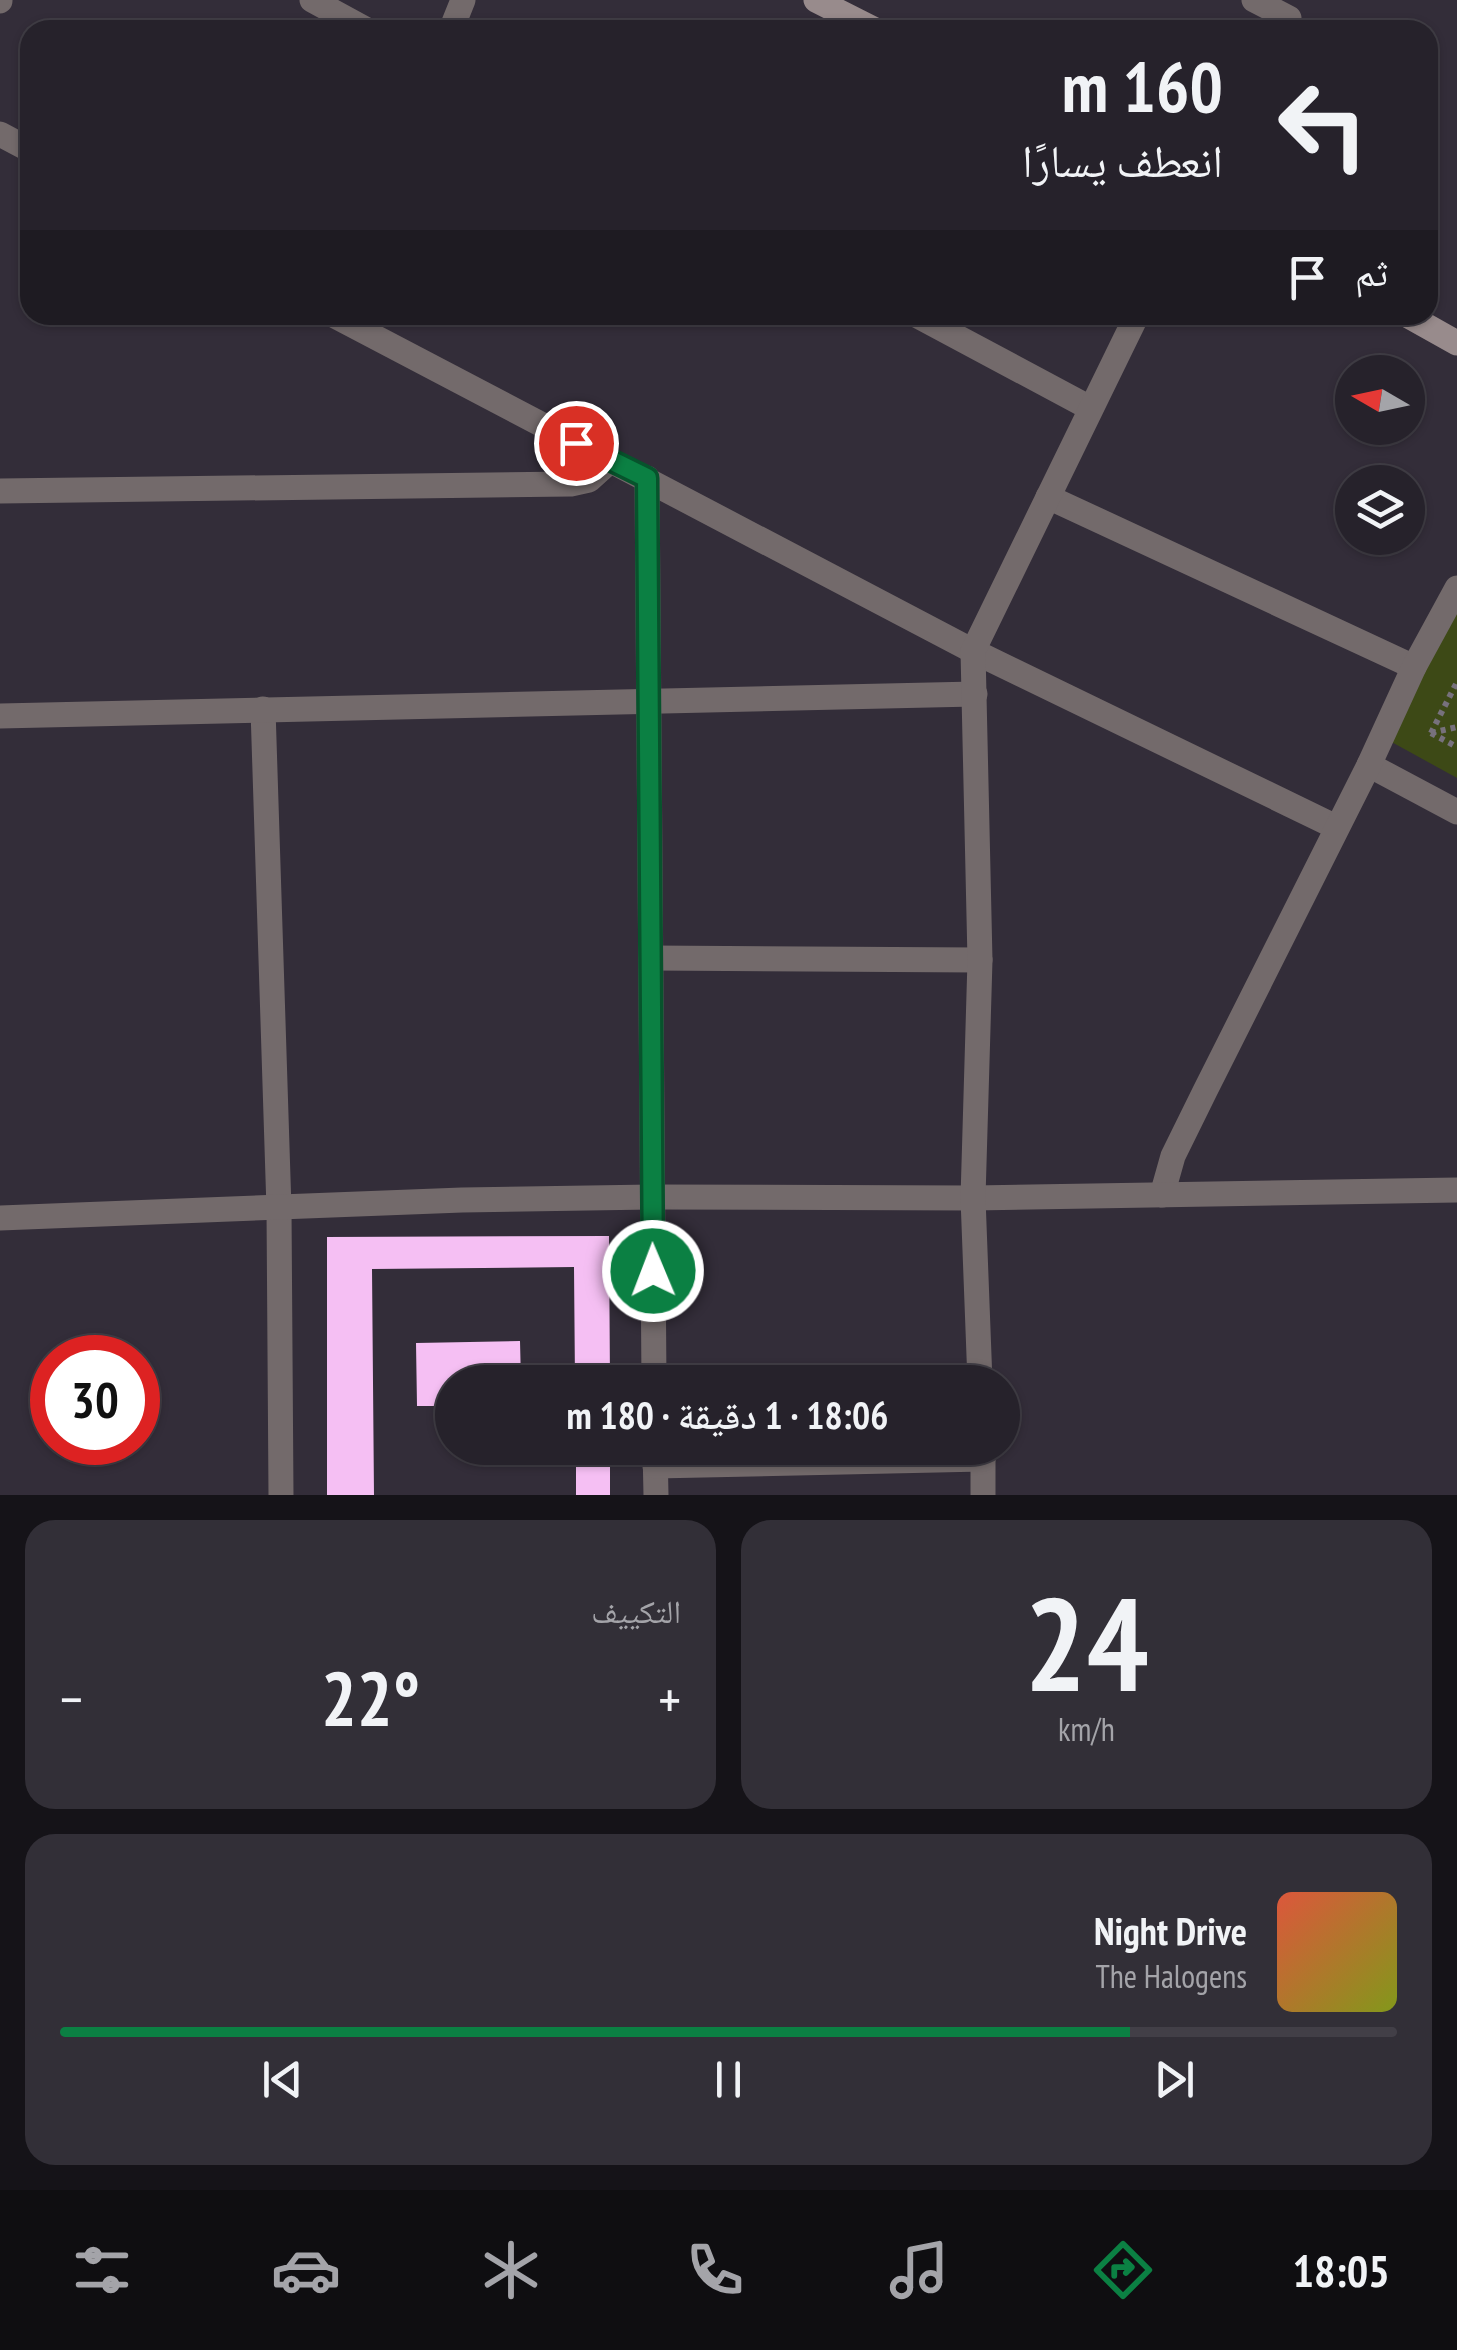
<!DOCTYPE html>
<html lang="ar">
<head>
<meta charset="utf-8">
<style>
  :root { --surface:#26222b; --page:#322f37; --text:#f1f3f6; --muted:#a4a4a9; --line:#423f47; --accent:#0b8043 }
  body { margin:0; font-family:"PT Sans Narrow","Noto Naskh Arabic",sans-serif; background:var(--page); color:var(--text); direction:rtl; height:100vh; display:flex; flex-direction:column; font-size:38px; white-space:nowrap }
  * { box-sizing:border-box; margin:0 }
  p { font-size:32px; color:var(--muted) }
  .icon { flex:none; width:55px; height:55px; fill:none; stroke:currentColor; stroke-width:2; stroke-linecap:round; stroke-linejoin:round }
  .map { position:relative; height:1495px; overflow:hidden; direction:ltr }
  .panel { display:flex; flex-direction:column; gap:25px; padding:25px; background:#151318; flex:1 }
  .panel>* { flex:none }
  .hud { position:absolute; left:20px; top:20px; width:1418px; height:305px; border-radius:30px; box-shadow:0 2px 8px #0004,0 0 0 2px var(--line); direction:rtl; background:#26222b; color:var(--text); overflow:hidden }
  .needle { width:65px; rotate:279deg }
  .buttons { position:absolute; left:1335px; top:355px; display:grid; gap:20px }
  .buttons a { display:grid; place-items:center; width:90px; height:90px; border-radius:50%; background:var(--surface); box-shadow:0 2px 8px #0004,0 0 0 2px var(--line); font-size:50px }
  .speed { position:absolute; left:30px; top:1335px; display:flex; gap:20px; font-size:50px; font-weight:700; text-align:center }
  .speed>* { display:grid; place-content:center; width:130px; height:130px; border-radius:50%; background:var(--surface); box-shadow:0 2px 8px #0004,0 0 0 2px var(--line); line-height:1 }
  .speed .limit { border:15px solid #d22; background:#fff; color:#111 }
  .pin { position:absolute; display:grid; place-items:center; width:85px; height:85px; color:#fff; margin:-42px; border:5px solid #fff; border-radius:50%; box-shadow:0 2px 10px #0007 }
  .me { position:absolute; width:110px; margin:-55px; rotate:359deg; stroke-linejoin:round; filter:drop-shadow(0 0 8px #0008) }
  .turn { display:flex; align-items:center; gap:35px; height:210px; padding:0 50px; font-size:45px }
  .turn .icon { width:130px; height:130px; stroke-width:2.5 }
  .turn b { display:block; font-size:70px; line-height:85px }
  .then { display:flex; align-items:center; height:95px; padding:0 50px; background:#0003; gap:20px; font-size:38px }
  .big { font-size:75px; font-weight:600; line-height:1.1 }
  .panel .widget { flex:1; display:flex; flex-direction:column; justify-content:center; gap:15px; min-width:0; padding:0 35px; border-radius:30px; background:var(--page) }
  .panel .dial { align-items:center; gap:0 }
  .dial b { font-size:130px; line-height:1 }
  .song { display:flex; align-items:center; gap:30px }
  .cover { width:120px; height:120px; border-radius:15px; background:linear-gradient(135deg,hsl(10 70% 55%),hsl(70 70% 35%)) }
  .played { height:10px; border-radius:5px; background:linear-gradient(90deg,var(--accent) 80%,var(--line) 80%) }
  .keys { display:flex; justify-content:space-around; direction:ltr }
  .heat { display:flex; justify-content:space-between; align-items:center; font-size:55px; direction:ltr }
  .panel .tiles { flex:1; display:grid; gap:25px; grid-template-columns:1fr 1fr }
  .widget:last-child { grid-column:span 2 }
  .trip { position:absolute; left:435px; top:1365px; width:585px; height:100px; border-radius:50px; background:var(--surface); box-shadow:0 2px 8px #0004,0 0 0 2px var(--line); font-weight:600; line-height:100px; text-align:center; direction:rtl }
  .tab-bar { display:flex; height:160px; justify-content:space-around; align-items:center; background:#0f0e11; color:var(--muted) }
  .tab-bar .icon { width:70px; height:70px }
  .tab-bar .current { color:var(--accent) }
  .tab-bar b { font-size:45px; color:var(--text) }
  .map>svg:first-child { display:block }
  .green { fill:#3d4916 }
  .building { fill:#f5bff3 }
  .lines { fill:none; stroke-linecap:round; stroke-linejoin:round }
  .path { stroke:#77717c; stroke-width:6; stroke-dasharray:5 5; stroke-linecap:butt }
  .street { stroke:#736a6b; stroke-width:25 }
  .secondary { stroke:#988b8c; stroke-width:25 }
  .route-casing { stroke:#07532c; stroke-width:25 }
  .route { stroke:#0b8043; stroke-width:18 }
</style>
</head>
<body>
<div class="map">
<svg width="1457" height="1495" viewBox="0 0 1457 1495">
  <rect width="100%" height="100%" fill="#332d39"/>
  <polygon class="green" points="1457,609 1457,778 1388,740"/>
  <g class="building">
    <polygon points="609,1236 610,1382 575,1382 574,1267 372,1269 374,1495 327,1495 327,1237"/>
    <polygon points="520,1341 521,1382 452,1382 452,1406 417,1406 416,1343"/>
    <rect x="576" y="1448" width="34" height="47"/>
  </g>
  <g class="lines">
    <g class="path">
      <polyline points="1431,733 1457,682"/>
      <polyline points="1431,733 1457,747"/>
      <polyline points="1431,733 1457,727"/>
    </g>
    <g class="street">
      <polyline points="312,0 367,30"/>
      <polyline points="1254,0 1289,18"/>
      <polyline points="0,1 0,0"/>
      <polyline points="451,30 463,0"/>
      <polyline points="0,134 30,150"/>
      <polyline points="333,315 973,651 1336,827"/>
      <polyline points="916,315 1090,408"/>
      <polyline points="647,478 654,1382"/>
      <polyline points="0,491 571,484 589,480 610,461"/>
      <polyline points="1048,497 1414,667"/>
      <polyline points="263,709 279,1209 281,1495"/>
      <polyline points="0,716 975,694"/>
      <polyline points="1369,765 1457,812"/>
      <polyline points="651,958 980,960"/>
      <polyline points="1162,1195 1173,1156 1205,1091 1369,765 1414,667 1457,588"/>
      <polyline points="0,1218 462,1200 652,1197 973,1198 1457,1190"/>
      <polyline points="980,1382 973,1198 980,960 973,651 1137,315"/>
      <polyline points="655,1448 656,1495"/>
      <polyline points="983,1448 983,1495"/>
      <polyline points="655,1466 983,1459"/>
    </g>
    <g class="secondary">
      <polyline points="816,0 875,30"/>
      <polyline points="1407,315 1457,343"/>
    </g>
  </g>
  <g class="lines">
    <g class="route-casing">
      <polyline id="route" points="576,443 647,478 653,1271"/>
    </g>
    <use href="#route" class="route"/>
  </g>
</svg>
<div class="buttons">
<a><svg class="needle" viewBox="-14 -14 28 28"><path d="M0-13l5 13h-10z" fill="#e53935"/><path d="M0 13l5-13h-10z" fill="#a4a4a9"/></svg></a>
<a><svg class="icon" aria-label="layers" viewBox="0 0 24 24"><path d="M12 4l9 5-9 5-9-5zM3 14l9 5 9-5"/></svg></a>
</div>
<div class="speed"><div class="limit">30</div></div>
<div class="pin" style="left:576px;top:443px;background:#d93025"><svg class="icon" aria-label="arrive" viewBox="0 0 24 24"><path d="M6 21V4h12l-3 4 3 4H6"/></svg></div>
<svg class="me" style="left:653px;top:1271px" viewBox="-20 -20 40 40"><circle r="17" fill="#0b8043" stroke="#fff" stroke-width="3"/><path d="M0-11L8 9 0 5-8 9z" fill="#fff"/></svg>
<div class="trip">18:06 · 1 دقيقة · 180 m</div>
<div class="hud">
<div class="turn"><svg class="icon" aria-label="left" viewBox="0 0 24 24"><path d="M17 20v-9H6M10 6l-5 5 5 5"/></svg><div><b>160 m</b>انعطف يسارًا</div></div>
<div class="then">ثم<svg class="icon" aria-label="arrive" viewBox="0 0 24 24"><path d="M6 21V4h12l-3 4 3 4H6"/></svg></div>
</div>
</div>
<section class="panel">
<div class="tiles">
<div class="widget dial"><b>24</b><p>km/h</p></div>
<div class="widget"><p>التكييف</p>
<div class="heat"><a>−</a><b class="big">22°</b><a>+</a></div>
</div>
<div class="widget">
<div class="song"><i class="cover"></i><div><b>Night Drive</b><p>The Halogens</p></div></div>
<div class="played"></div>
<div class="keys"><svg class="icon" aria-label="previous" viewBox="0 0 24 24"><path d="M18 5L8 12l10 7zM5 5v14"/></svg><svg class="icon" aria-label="pause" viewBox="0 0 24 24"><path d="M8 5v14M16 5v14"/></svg><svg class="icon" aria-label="next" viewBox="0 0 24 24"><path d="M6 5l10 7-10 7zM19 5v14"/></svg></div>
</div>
</div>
</section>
<nav class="tab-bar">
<b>18:05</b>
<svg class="icon current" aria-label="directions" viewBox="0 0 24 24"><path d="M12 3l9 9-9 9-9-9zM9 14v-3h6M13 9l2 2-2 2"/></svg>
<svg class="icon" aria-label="music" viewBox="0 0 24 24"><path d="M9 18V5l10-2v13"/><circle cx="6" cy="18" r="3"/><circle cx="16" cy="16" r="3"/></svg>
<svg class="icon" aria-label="phone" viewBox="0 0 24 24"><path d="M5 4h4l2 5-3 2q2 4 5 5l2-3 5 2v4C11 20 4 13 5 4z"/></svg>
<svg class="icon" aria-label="climate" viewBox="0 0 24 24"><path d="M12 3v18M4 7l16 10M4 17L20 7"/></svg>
<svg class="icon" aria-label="car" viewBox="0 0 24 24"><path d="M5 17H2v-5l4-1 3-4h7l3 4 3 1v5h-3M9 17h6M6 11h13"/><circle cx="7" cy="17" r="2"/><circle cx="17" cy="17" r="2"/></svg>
<svg class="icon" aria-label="filters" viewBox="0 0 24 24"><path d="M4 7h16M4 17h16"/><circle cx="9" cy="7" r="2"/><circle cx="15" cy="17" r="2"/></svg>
</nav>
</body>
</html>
